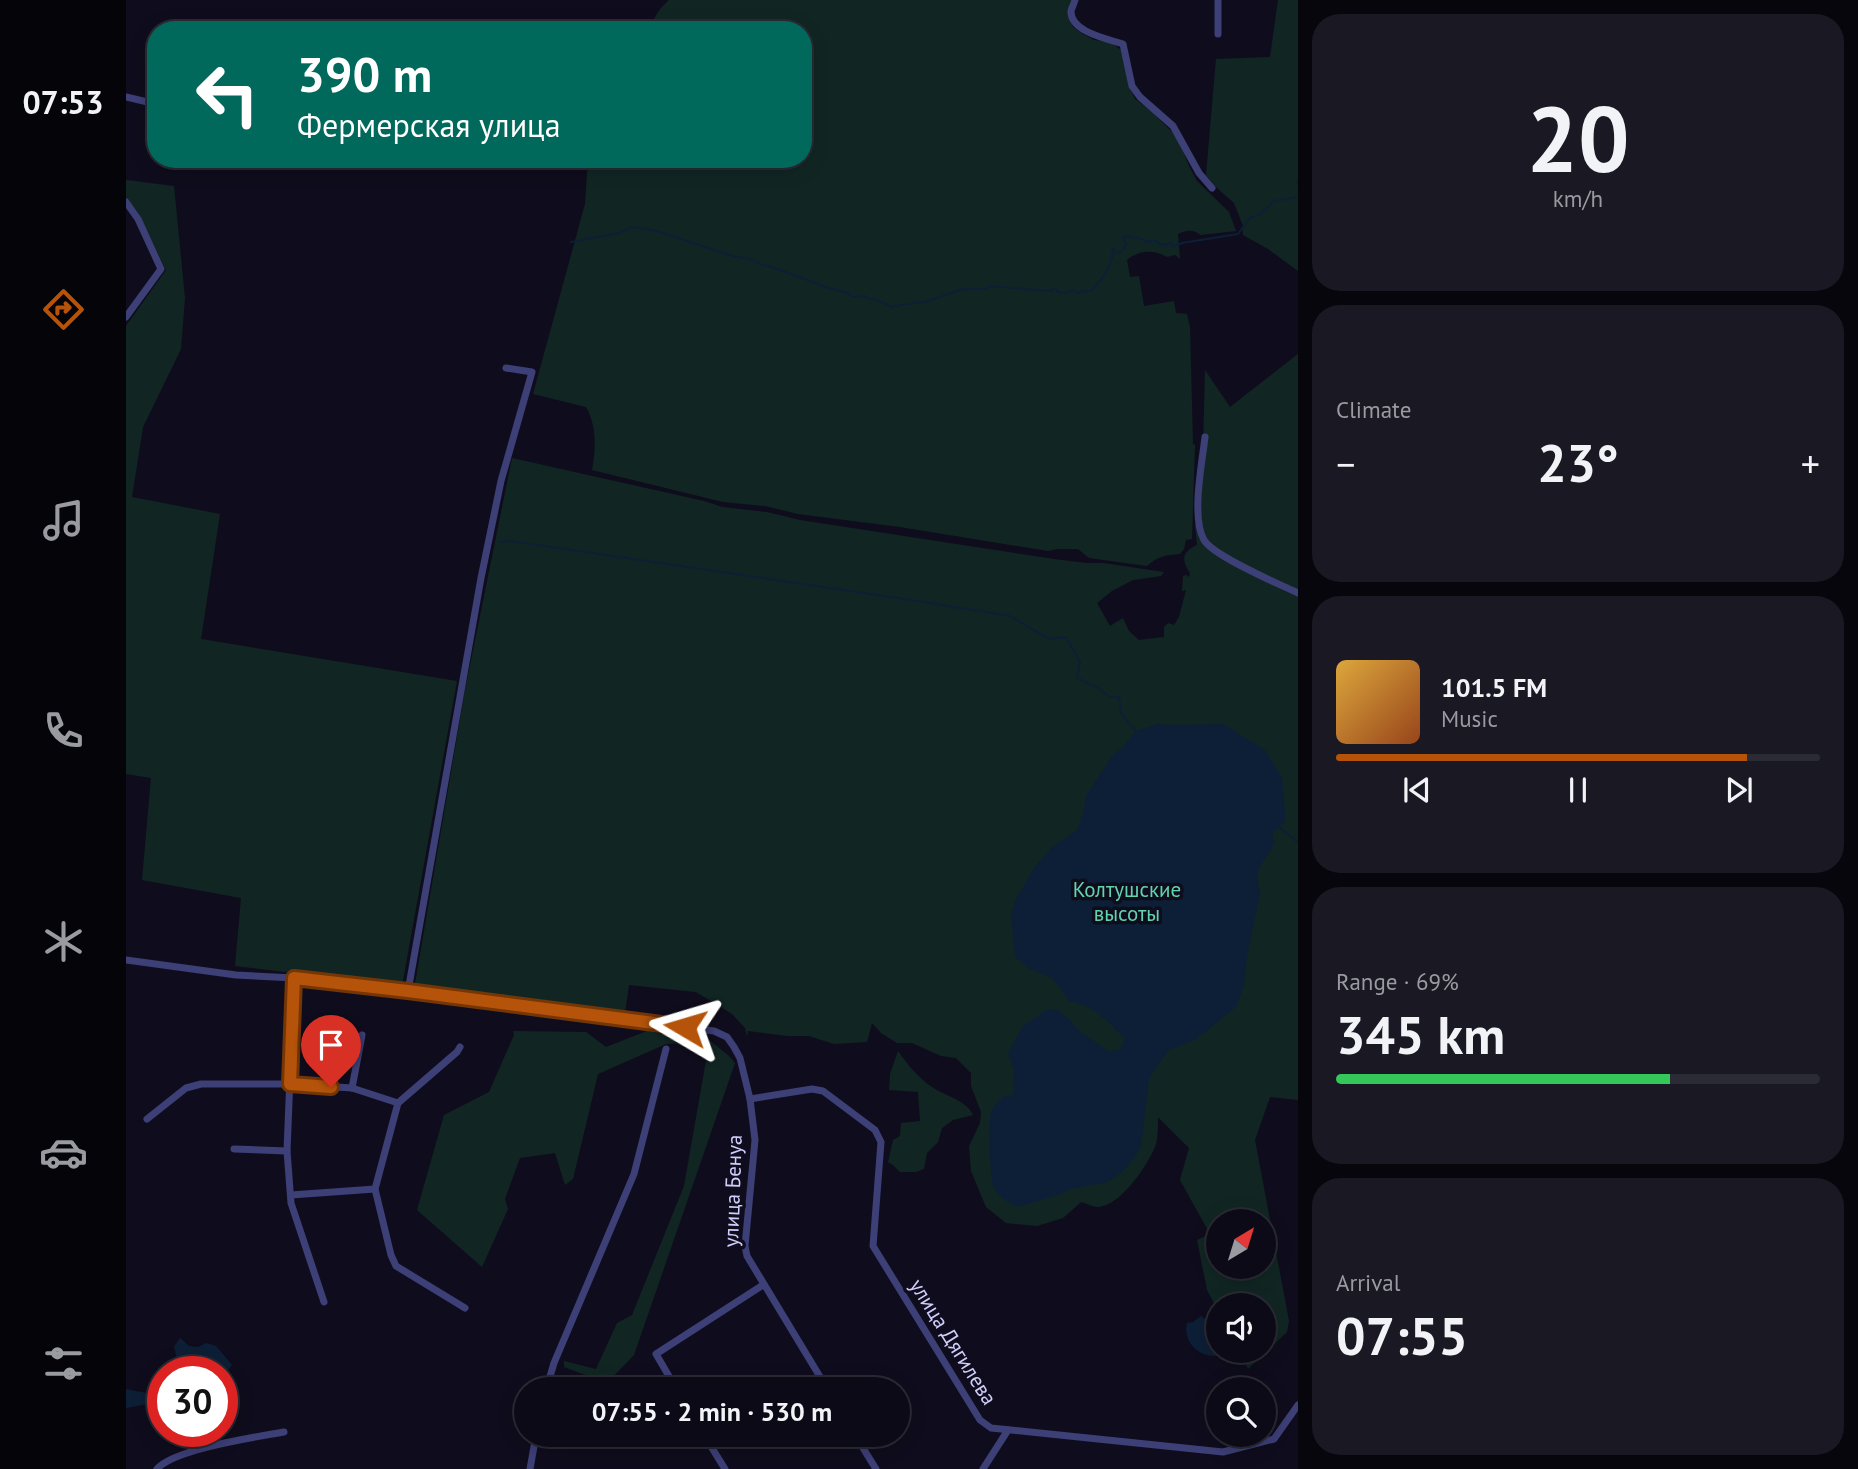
<!DOCTYPE html>
<html lang="en">
<head>
<meta charset="utf-8">
<style>
  :root { --surface:#0b0a16; --page:#191823; --text:#f1f3f6; --muted:#9a9aa1; --line:#2b2b35; --accent:#b45309 }
  body { margin:0; font-family:"PT Sans",sans-serif; background:var(--page); color:var(--text); height:100vh; display:flex; flex-direction:column; font-size:26px; white-space:nowrap }
  * { box-sizing:border-box; margin:0 }
  p { font-size:23px; color:var(--muted) }
  .icon { flex:none; width:38px; height:38px; fill:none; stroke:currentColor; stroke-width:2; stroke-linecap:round; stroke-linejoin:round }
  .map { position:relative; flex:1; overflow:hidden }
  .details { display:flex; flex-direction:column; gap:14px; padding:14px; background:#06060c; width:560px }
  .details>* { flex:none }
  .hud { position:absolute; left:21px; top:21px; width:665px; height:147px; border-radius:28px; box-shadow:0 4px 18px #0003,0 0 0 2px var(--line); background:#00695c; color:#fff; overflow:hidden }
  .needle { width:46px; rotate:38deg }
  .buttons { position:absolute; left:1080px; top:1209px; display:grid; gap:14px }
  .buttons a { display:grid; place-items:center; width:70px; height:70px; border-radius:50%; background:var(--surface); box-shadow:0 4px 18px #0003,0 0 0 2px var(--line); font-size:35px }
  .speed { position:absolute; left:21px; top:1356px; display:flex; gap:14px; font-size:35px; font-weight:700; text-align:center }
  .speed>* { display:grid; place-content:center; width:91px; height:91px; border-radius:50%; background:var(--surface); box-shadow:0 4px 18px #0003,0 0 0 2px var(--line); line-height:1 }
  .speed .limit { border:10px solid #d22; background:#fff; color:#111 }
  .pin { position:absolute; display:grid; place-items:center; width:60px; height:60px; color:#fff; margin:-72px -30px; border-radius:50% 50% 50% 0; rotate:-45deg; box-shadow:0 0 7px #0007 }
  .pin .icon { rotate:45deg }
  .me { position:absolute; width:77px; margin:-38px; rotate:277deg; stroke-linejoin:round; filter:drop-shadow(0 0 5px #0008) }
  .turn { display:flex; align-items:center; gap:24px; height:147px; padding:0 35px; font-size:32px }
  .turn .icon { width:91px; height:91px; stroke-width:2.5 }
  .turn b { display:block; font-size:49px; line-height:60px }
  .big { font-size:52px; font-weight:600; line-height:1.1 }
  .details .card { flex:1; display:flex; flex-direction:column; justify-content:center; gap:10px; min-width:0; padding:0 24px; border-radius:28px; background:var(--page) }
  .details .dial { align-items:center; gap:0 }
  .dial b { font-size:91px; line-height:1 }
  .song { display:flex; align-items:center; gap:21px }
  .cover { width:84px; height:84px; border-radius:10px; background:linear-gradient(135deg,hsl(40 70% 55%),hsl(20 70% 35%)) }
  .played { height:7px; border-radius:4px; background:linear-gradient(90deg,var(--accent) 85%,var(--line) 85%) }
  .keys { display:flex; justify-content:space-around; direction:ltr }
  .heat { display:flex; justify-content:space-between; align-items:center; font-size:38px; direction:ltr }
  .charge { height:10px; border-radius:5px; background:linear-gradient(90deg,#34c759 69%,var(--line) 0) }
  .trip { position:absolute; left:388px; top:1377px; width:396px; height:70px; border-radius:35px; background:var(--surface); box-shadow:0 4px 18px #0003,0 0 0 2px var(--line); font-weight:600; line-height:70px; text-align:center }
  main { display:flex; flex:1; min-height:0 }
  .dock { display:flex; flex-direction:column; width:126px; justify-content:space-around; align-items:center; background:#040409; color:var(--muted) }
  .dock .icon { width:49px; height:49px }
  .dock .selected { color:var(--accent) }
  .dock b { font-size:32px; color:var(--text) }
  .map>svg:first-child { display:block }
  .green { fill:#112623; fill-rule:evenodd }
  .water { fill:#0d1f36 }
  .lines { fill:none; stroke-linecap:round; stroke-linejoin:round }
  .stream { stroke:#0d1f36; stroke-width:2 }
  .street { stroke:#3d3f77; stroke-width:7 }
  .route-casing { stroke:#753606; stroke-width:18 }
  .route { stroke:#b45309; stroke-width:12 }
  .labels { text-anchor:middle; stroke-width:7; stroke-linejoin:round; paint-order:stroke }
  .park-label { font-size:21px; fill:#61d3ad; stroke:#0f0d1d }
  .street-label { font-size:21px; fill:#cfcefa; stroke:#0f0d1d }
</style>
</head>
<body>
<main>
<nav class="dock">
<b>07:53</b>
<svg class="icon selected" aria-label="directions" viewBox="0 0 24 24"><path d="M12 3l9 9-9 9-9-9zM9 14v-3h6M13 9l2 2-2 2"/></svg>
<svg class="icon" aria-label="music" viewBox="0 0 24 24"><path d="M9 18V5l10-2v13"/><circle cx="6" cy="18" r="3"/><circle cx="16" cy="16" r="3"/></svg>
<svg class="icon" aria-label="phone" viewBox="0 0 24 24"><path d="M5 4h4l2 5-3 2q2 4 5 5l2-3 5 2v4C11 20 4 13 5 4z"/></svg>
<svg class="icon" aria-label="climate" viewBox="0 0 24 24"><path d="M12 3v18M4 7l16 10M4 17L20 7"/></svg>
<svg class="icon" aria-label="car" viewBox="0 0 24 24"><path d="M5 17H2v-5l4-1 3-4h7l3 4 3 1v5h-3M9 17h6M6 11h13"/><circle cx="7" cy="17" r="2"/><circle cx="17" cy="17" r="2"/></svg>
<svg class="icon" aria-label="filters" viewBox="0 0 24 24"><path d="M4 7h16M4 17h16"/><circle cx="9" cy="7" r="2"/><circle cx="15" cy="17" r="2"/></svg>
</nav>
<div class="map">
<svg width="1172" height="1469" viewBox="0 0 1172 1469">
  <rect width="100%" height="100%" fill="#0f0d1d"/>
  <g class="green">
    <path d="M 543,0 L 946,0 L 943,18 L 947,27 L 957,34 L 968,40 L 985,42 L 995,50 L 1004,88 L 1009,99 L 1025,111 L 1047,133 L 1056,148 L 1063,166 L 1071,181 L 1103,212 L 1110,231 L 1074,235 C 1068,229 1059,230 1052,234 L 1054,259 L 1049,255 L 1041,257 C 1028,249 1012,250 1001,260 L 1004,277 L 1013,276 L 1018,306 L 1048,301 L 1050,313 L 1061,314 L 1064,327 L 1067,445 L 1069,444 L 1066,539 L 1060,540 L 1058,549 L 1054,554 C 1040,555 1032,556 1021,566 L 963,558 L 952,549 L 931,549 L 922,551 L 774,527 L 672,514 L 639,506 L 597,502 L 466,470 C 470,450 471,426 460,407 L 407,394 L 459,204 L 462,159 L 677,159 L 677,30 L 521,30 L 534,9 Z"/>
    <polygon points="1152,0 1172,0 1172,271 1142,249 1117,235 1116,227 1117,226 1108,203 1092,189 1080,175 1090,59 1144,57"/>
    <polygon points="0,180 48,186 59,298 55,349 17,427 6,497 94,514 75,639 331,681 276,986 109,966 115,898 16,880 25,778 0,774 0,326 40,270 12,212 0,198"/>
    <path d="M 1172,354 L 1172,1100 L 1144,1097 L 1129,1140 L 1163,1321 L 1161,1332 L 1122,1369 L 1113,1351 L 1138,1351 L 1138,1306 L 1092,1306 L 1092,1311 L 1081,1290 L 1071,1240 L 1084,1234 L 1054,1180 L 1063,1148 L 1032,1117 C 1032,1124 1032,1136 1030,1144 C 1023,1164 994,1207 971,1207 C 967,1207 960,1203 955,1202 L 937,1218 L 911,1226 L 880,1223 L 860,1207 L 845,1171 L 843,1146 L 854,1123 L 855,1112 L 845,1086 L 845,1073 L 830,1058 L 815,1056 L 786,1043 L 771,1043 L 755,1033 L 746,1023 L 741,1042 L 708,1044 L 683,1036 L 662,1036 L 622,1031 L 621,1037 L 619,1028 L 606,1014 L 570,992 L 503,985 L 499,1013 L 289,984 L 339,690 L 386,458 L 578,501 L 596,507 L 641,512 L 674,520 L 928,559 L 960,563 L 977,563 L 1038,572 L 1035,576 L 1007,580 L 986,591 L 971,603 L 984,626 L 997,618 L 1003,631 L 1013,640 L 1038,637 L 1038,627 L 1042,623 L 1048,625 L 1053,617 L 1060,590 L 1056,591 L 1057,576 L 1060,575 L 1063,577 L 1064,573 C 1055,560 1056,552 1071,545 L 1069,526 L 1077,448 L 1079,370 L 1104,407 ZM 1092,1222 L 1138,1222 L 1138,1267 L 1092,1267 Z"/>
    <polygon points="387,1031 460,1032 480,1047 521,1031 583,1040 602,1055 609,1063 508,1355 481,1383 438,1367 438,1361 470,1369 491,1323 506,1315 558,1186 581,1055 568,1043 540,1044 472,1074 447,1179 439,1185 429,1153 394,1158 379,1199 382,1209 356,1267 291,1210 318,1115 363,1092 388,1035"/>
    <path d="M 772,1051 C 782,1065 792,1078 806,1087 C 820,1097 839,1099 847,1115 L 827,1120 L 816,1128 L 812,1142 L 801,1153 L 798,1169 L 790,1172 L 774,1172 L 767,1165 L 762,1162 L 767,1140 L 774,1136 L 775,1123 L 794,1121 L 792,1092 L 763,1090 L 764,1074 Z"/>
  </g>
  <g class="water">
    <path d="M 1031,724 L 1046,725 L 1097,724 L 1139,750 L 1156,778 L 1160,821 L 1146,833 L 1149,843 L 1133,868 L 1131,878 L 1134,893 L 1121,957 L 1118,986 L 1110,1007 L 1069,1040 L 1043,1050 L 1031,1066 L 1023,1079 L 1015,1147 L 1009,1157 L 996,1172 L 982,1182 L 946,1189 L 929,1196 L 892,1207 C 882,1202 871,1197 867,1185 C 864,1178 862,1120 865,1112 C 867,1105 875,1099 880,1095 L 884,1096 L 887,1094 L 888,1070 L 882,1053 L 896,1027 L 920,1010 L 931,1009 L 944,1020 L 952,1030 L 982,1051 L 994,1050 L 999,1039 C 982,1021 968,1006 943,1001 L 927,979 L 902,968 L 889,957 L 885,915 L 889,901 L 908,868 L 926,847 L 951,830 L 954,824 L 961,794 L 986,756 L 996,748 L 1010,731 Z"/>
    <path d="M 1075,1316 L 1082,1321 L 1079,1333 L 1081,1335 L 1092,1338 L 1092,1351 L 1093,1351 L 1089,1356 C 1071,1356 1057,1341 1061,1323 L 1067,1322 Z"/>
    <polygon points="54,1338 63,1346 72,1347 80,1343 90,1346 106,1365 96,1377 96,1372 47,1372 52,1363 48,1347"/>
    <polygon points="37,1385 37,1406 32,1402 0,1408 0,1389 26,1394"/>
  </g>
  <g class="lines">
    <g class="stream">
      <polyline points="1172,180 1171,182 1172,184"/>
      <path d="M 445,242 L 493,233 L 506,227 L 531,231 L 604,255 L 627,260 L 634,264 L 649,268 L 700,287 L 722,293 L 726,297 L 740,296 L 741,299 L 749,299 L 766,307 L 780,304 L 799,302 L 837,289 L 861,289 L 864,286 L 924,291 L 930,288 L 932,292 L 941,293 L 947,290 L 952,293 L 957,291 L 965,291 C 976,280 987,266 987,249 L 992,253 L 997,250 L 1000,244 L 997,238 L 1001,236 L 1016,239 L 1020,242 L 1029,240 L 1033,244 L 1039,245 L 1044,243 L 1048,245 L 1047,247 L 1056,243 L 1112,234 L 1123,219 L 1136,213 L 1148,201 L 1172,197"/>
      <polyline points="374,542 385,541 785,600 884,616 923,639 940,637 954,662 951,678 970,687 984,697 993,697 995,713 1011,733"/>
      <polyline points="1153,827 1172,842"/>
    </g>
    <g class="street">
      <path d="M 949,0 C 948,4 946,7 945,11 C 944,32 982,39 997,44 L 1006,86 L 1014,97 L 1047,126 L 1073,173 L 1086,188"/>
      <polyline points="1092,34 1092,0"/>
      <polyline points="0,97 30,104"/>
      <polyline points="0,202 12,219 35,269 0,317"/>
      <path d="M 1079,437 C 1076,464 1065,517 1078,540 C 1087,556 1153,584 1172,593"/>
      <polyline points="0,960 110,975 168,978 282,991 588,1031 601,1037 608,1047 614,1058 624,1099 629,1140 619,1246 621,1256 702,1390"/>
      <polyline points="168,978 161,1151 165,1203 198,1302"/>
      <polyline points="282,991 355,578 375,481 406,372 380,368"/>
      <polyline points="226,1088 236,1035"/>
      <polyline points="624,1099 686,1089 697,1091 749,1130 755,1142 747,1246 854,1420 865,1428 1097,1452 1148,1439 1172,1405"/>
      <polyline points="272,1103 249,1189 265,1255 270,1266 339,1308"/>
      <polyline points="272,1103 331,1052 334,1047"/>
      <polyline points="21,1119 60,1088 75,1084 164,1084 226,1088 272,1103"/>
      <polyline points="108,1149 161,1151"/>
      <polyline points="165,1195 249,1189"/>
      <polyline points="420,1390 428,1363 508,1174 540,1049"/>
      <polyline points="551,1390 530,1354 637,1285"/>
      <polyline points="578,1435 599,1469"/>
      <polyline points="729,1435 750,1469"/>
      <path d="M 31,1469 C 48,1449 130,1437 158,1432"/>
      <polyline points="404,1469 410,1435"/>
      <polyline points="857,1469 882,1430"/>
    </g>
  </g>
  <g class="lines">
    <g class="route-casing">
      <polyline id="route" points="205,1087 164,1084 168,978 282,991 559,1027"/>
    </g>
    <use href="#route" class="route"/>
  </g>
  <g class="labels">
    <g class="park-label">
      <text x="1001" y="897">Колтушские<tspan x="1001" dy="24">высоты</tspan></text>
    </g>
    <g class="street-label">
      <text transform="translate(607 1191) rotate(-88)" y="7">улица Бенуа</text>
      <text transform="translate(827 1342) rotate(58)" y="7">улица Дягилева</text>
    </g>
  </g>
</svg>
<div class="buttons">
<a><svg class="needle" viewBox="-14 -14 28 28"><path d="M0-13l5 13h-10z" fill="#e53935"/><path d="M0 13l5-13h-10z" fill="#9a9aa1"/></svg></a>
<a><svg class="icon" aria-label="sound" viewBox="0 0 24 24"><path d="M4 9h4l5-4v14l-5-4H4zM17 9q2 3 0 6"/></svg></a>
<a><svg class="icon" aria-label="search" viewBox="0 0 24 24"><circle cx="10" cy="10" r="6"/><path d="M15 15l6 6"/></svg></a>
</div>
<div class="speed"><div class="limit">30</div></div>
<div class="pin" style="left:205px;top:1087px;background:#d93025"><svg class="icon" aria-label="arrive" viewBox="0 0 24 24"><path d="M6 21V4h12l-3 4 3 4H6"/></svg></div>
<svg class="me" style="left:559px;top:1027px" viewBox="-20 -20 40 40"><path d="M0-17L14 15 0 8-14 15z" fill="#b45309" stroke="#fff" stroke-width="4"/></svg>
<div class="trip">07:55 · 2 min · 530 m</div>
<div class="hud">
<div class="turn"><svg class="icon" aria-label="left" viewBox="0 0 24 24"><path d="M17 20v-9H6M10 6l-5 5 5 5"/></svg><div><b>390 m</b>Фермерская улица</div></div>
</div>
</div>
<section class="details">
<div class="card dial"><b>20</b><p>km/h</p></div>
<div class="card"><p>Climate</p>
<div class="heat"><a>−</a><b class="big">23°</b><a>+</a></div>
</div>
<div class="card">
<div class="song"><i class="cover"></i><div><b>101.5 FM</b><p>Music</p></div></div>
<div class="played"></div>
<div class="keys"><svg class="icon" aria-label="previous" viewBox="0 0 24 24"><path d="M18 5L8 12l10 7zM5 5v14"/></svg><svg class="icon" aria-label="pause" viewBox="0 0 24 24"><path d="M8 5v14M16 5v14"/></svg><svg class="icon" aria-label="next" viewBox="0 0 24 24"><path d="M6 5l10 7-10 7zM19 5v14"/></svg></div>
</div>
<div class="card"><p>Range · 69%</p><b class="big">345 km</b><div class="charge"></div></div>
<div class="card"><p>Arrival</p><b class="big">07:55</b></div>
</section>
</main>
</body>
</html>
